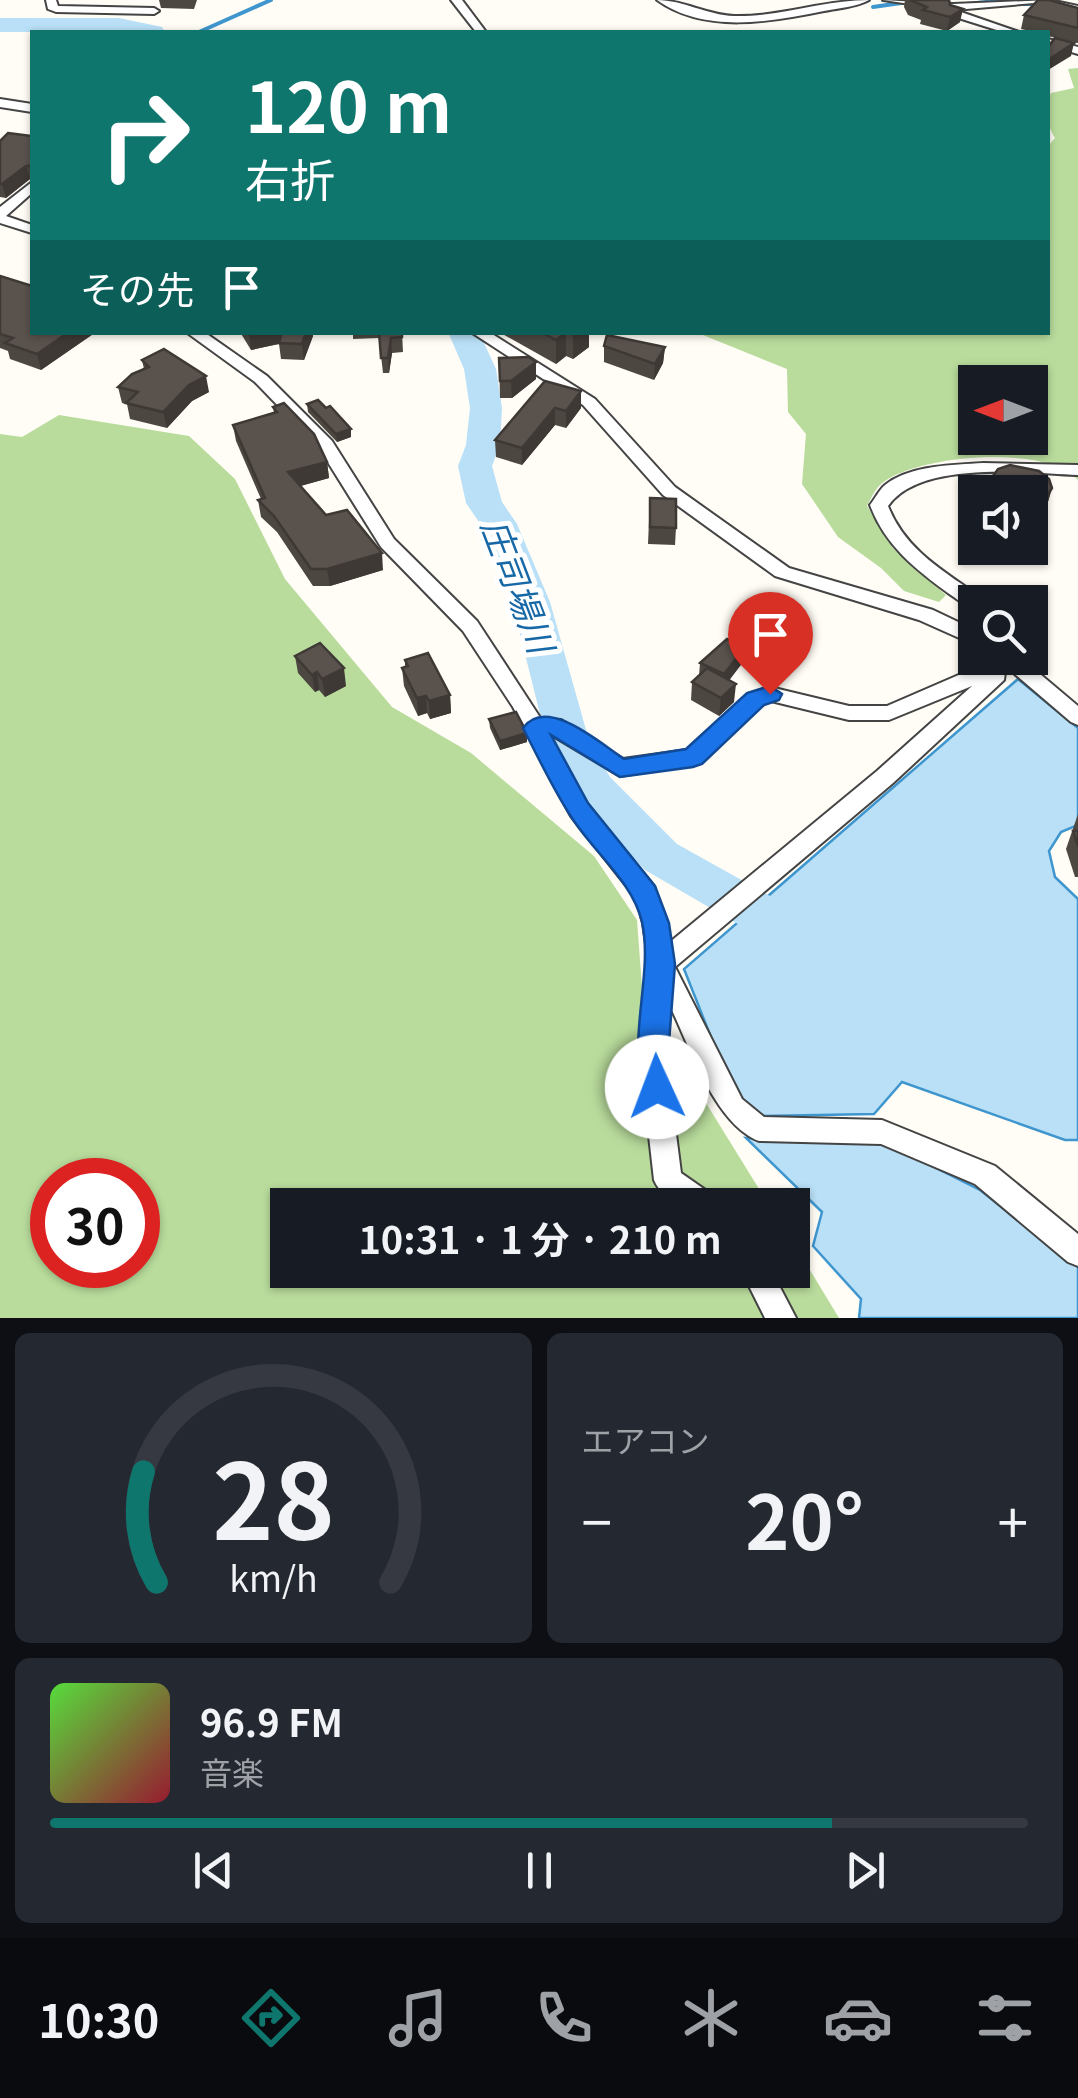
<!DOCTYPE html>
<html lang="ja">
<head>
<meta charset="utf-8">
<style>
  :root { --surface:#171b24; --page:#242831; --text:#f1f3f6; --muted:#9ea1a6; --line:#363941; --accent:#0f766e }
  body { margin:0; font-family:Georgia,"Noto Sans JP",serif; background:var(--page); color:var(--text); height:100vh; display:flex; flex-direction:column; font-size:38px; white-space:nowrap }
  * { box-sizing:border-box; margin:0 }
  p { font-size:32px; color:var(--muted) }
  .icon { flex:none; width:55px; height:55px; fill:none; stroke:currentColor; stroke-width:2; stroke-linecap:round; stroke-linejoin:round }
  .map { position:relative; height:1318px; overflow:hidden }
  .panel { display:flex; flex-direction:column; gap:15px; padding:15px; background:#0d0f14; flex:1 }
  .panel>* { flex:none }
  .top-card { position:absolute; left:30px; top:30px; width:1020px; height:305px; border-radius:0px; box-shadow:0 2px 8px #0004; background:#0f766e; color:#fff; overflow:hidden }
  .needle { width:65px; rotate:270deg }
  .tools { position:absolute; left:958px; top:365px; display:grid; gap:20px }
  .tools a { display:grid; place-items:center; width:90px; height:90px; border-radius:0px; background:var(--surface); box-shadow:0 2px 8px #0004; font-size:50px }
  .speed { position:absolute; left:30px; top:1158px; display:flex; gap:20px; font-size:50px; font-weight:700; text-align:center }
  .speed>* { display:grid; place-content:center; width:130px; height:130px; border-radius:50%; background:var(--surface); box-shadow:0 2px 8px #0004; line-height:1 }
  .speed .limit { border:15px solid #d22; background:#fff; color:#111 }
  .pin { position:absolute; display:grid; place-items:center; width:85px; height:85px; color:#fff; margin:-102px -42px; border-radius:50% 50% 50% 0; rotate:-45deg; box-shadow:0 0 10px #0007 }
  .pin .icon { rotate:45deg }
  .me { position:absolute; width:110px; margin:-55px; rotate:358deg; stroke-linejoin:round; filter:drop-shadow(0 0 8px #0008) }
  .turn { display:flex; align-items:center; gap:35px; height:210px; padding:0 50px; font-size:45px }
  .turn .icon { width:130px; height:130px; stroke-width:2.5 }
  .turn b { display:block; font-size:70px; line-height:85px }
  .then { display:flex; align-items:center; height:95px; padding:0 50px; background:#0003; gap:20px; font-size:38px }
  .big { font-size:75px; font-weight:700; line-height:1.1 }
  .panel .tile { flex:1; display:flex; flex-direction:column; justify-content:center; gap:15px; min-width:0; padding:0 35px; border-radius:15px; background:var(--page) }
  .panel .dial { align-items:center; gap:0 }
  .dial svg { height:260px; overflow:visible; fill:none; stroke:var(--line); stroke-width:7; stroke-linecap:round; text-anchor:middle }
  .dial text { fill:var(--text); stroke:none }
  .song { display:flex; align-items:center; gap:30px }
  .cover { width:120px; height:120px; border-radius:15px; background:linear-gradient(135deg,hsl(110 70% 55%),hsl(350 70% 35%)) }
  .played { height:10px; border-radius:5px; background:linear-gradient(90deg,var(--accent) 80%,var(--line) 80%) }
  .keys { display:flex; justify-content:space-around; direction:ltr }
  .heat { display:flex; justify-content:space-between; align-items:center; font-size:55px; direction:ltr }
  .panel .tiles { flex:1; display:grid; gap:15px; grid-template-columns:1fr 1fr }
  .tile:last-child { grid-column:span 2 }
  .trip { position:absolute; left:270px; top:1188px; width:540px; height:100px; border-radius:0px; background:var(--surface); box-shadow:0 2px 8px #0004; font-weight:700; line-height:100px; text-align:center }
  .dock { display:flex; height:160px; justify-content:space-around; align-items:center; background:#090b0e; color:var(--muted) }
  .dock .icon { width:70px; height:70px }
  .dock .selected { color:var(--accent) }
  .dock b { font-size:45px; color:var(--text) }
  .map>svg:first-child { display:block }
  .forest { fill:#b9dc9c; fill-rule:evenodd }
  .water { fill:#b9e0f7; stroke:#3f96cf; stroke-width:2.5 }
  .lines { fill:none; stroke-linecap:round; stroke-linejoin:round }
  .stream { stroke:#3f96cf; stroke-width:4 }
  .river { fill:#b9e0f7; fill-rule:evenodd }
  .street-casing { stroke:#444; stroke-width:4 }
  .street { fill:#fff; fill-rule:evenodd }
  .wall { fill:#4d4742 }
  .shaded-wall { fill:#3f3936 }
  .building { fill:#5a524d; stroke:#3f3936; stroke-width:2.5 }
  .route { fill:#1a73e8; stroke:#114b97; stroke-width:2.5 }
  .labels { text-anchor:middle; stroke-width:10; stroke-linejoin:round; paint-order:stroke }
  .water-label { font-size:35px; font-style:italic; fill:#1768a6; stroke:#fff }
</style>
</head>
<body>
<div class="map">
<svg width="1078" height="1318" viewBox="0 0 1078 1318">
  <rect width="100%" height="100%" fill="#fffdf5"/>
  <g class="forest">
    <path d="M 1078,68 L 1078,480 C 1044,444 923,455 885,481 C 876,486 872,497 867,506 L 892,547 L 946,595 L 939,602 L 904,591 L 881,568 L 838,537 L 802,484 L 806,434 L 788,412 L 787,369 L 698,333 L 1048,332 L 1048,146 L 1055,138 C 1047,125 1043,108 1051,93 L 1074,88 L 1068,69 ZM 975,382 L 1030,382 L 1030,438 L 975,438 Z"/>
    <path d="M 59,415 L 189,436 L 235,479 L 285,579 L 392,707 L 471,753 L 594,856 L 637,920 L 643,1001 L 769,1205 L 288,1205 L 288,1270 L 792,1270 L 793,1242 L 839,1318 L 0,1318 L 0,434 L 22,437 ZM 52,1180 L 138,1180 L 138,1265 L 52,1265 Z"/>
  </g>
  <g class="water">
    <polygon points="1018,679 1078,728 1078,825 1061,832 1049,851 1055,877 1078,899 1078,1140 1065,1140 902,1082 874,1114 756,1116 730,1085 684,969"/>
    <polygon points="746,1138 888,1144 980,1190 1078,1267 1078,1318 859,1318 861,1299 813,1246 822,1212"/>
  </g>
  <g class="lines">
    <g class="stream">
      <polyline points="967,4 1005,0"/>
      <polyline points="1018,4 1043,4"/>
      <polyline points="873,7 901,3"/>
      <polyline points="199,32 271,0"/>
    </g>
    <g class="river">
      <polygon points="0,18 119,18 162,27 165,32 0,32"/>
      <polygon points="448,332 479,332 496,369 502,408 500,445 492,466 502,502 517,524 550,602 590,744 610,777 677,844 815,921 822,935 815,949 798,955 781,949 645,870 580,801 548,746 512,602 481,525 466,503 458,466 466,445 470,408 464,369"/>
    </g>
    <g class="street-casing">
      <g id="street">
        <polygon points="46,0 56,0 58,6 154,8 159,11 154,14 56,12 48,9"/>
        <polygon points="451,0 462,0 486,32 476,32"/>
        <path d="M 657,0 C 683,0 707,15 734,16 C 780,17 824,0 869,0 C 857,7 839,8 824,11 C 771,22 704,34 657,0 Z"/>
        <polygon points="883,0 953,4 1050,0 1078,6 1078,12 1034,3 955,10 1019,32 1003,32 949,15 951,10"/>
        <polygon points="1048,39 1078,47 1078,54 1048,45"/>
        <polygon points="0,99 32,104 32,112 0,107"/>
        <polygon points="32,182 32,193 6,216 32,225 32,233 0,223 0,207"/>
        <path d="M 186,332 L 204,332 L 267,376 L 332,441 L 394,539 L 477,621 L 541,719 L 561,720 L 623,759 L 687,750 L 748,694 L 770,687 L 849,706 L 887,706 L 998,658 L 1021,658 L 1078,706 L 1078,725 L 1071,722 L 1010,670 L 1005,672 L 1004,680 L 893,783 L 675,967 L 742,1099 L 764,1117 L 882,1120 L 995,1166 L 1078,1234 L 1078,1266 L 1068,1262 L 975,1184 L 881,1144 L 759,1141 C 715,1124 690,1047 670,1006 L 666,1056 L 681,1173 L 714,1196 L 718,1205 C 693,1205 666,1207 654,1180 L 640,1056 L 649,964 L 643,923 L 636,898 L 571,816 L 513,707 L 463,631 L 381,547 L 319,448 L 255,382 ZM 972,686 L 877,771 L 670,942 L 654,887 L 587,804 L 548,733 L 620,776 L 701,763 L 762,704 L 771,701 L 849,720 L 889,720 Z"/>
        <polygon points="471,332 489,332 595,399 675,487 789,568 933,610 975,630 975,645 919,620 775,576 663,495 583,405"/>
        <path d="M 983,463 L 1078,465 L 1078,475 C 1028,473 920,460 888,506 C 905,550 945,572 982,598 L 984,602 L 975,602 L 975,609 C 965,606 957,599 948,593 C 914,568 885,545 870,505 C 875,499 879,490 885,485 C 910,465 953,465 983,463 Z"/>
        <polygon points="741,1270 771,1270 796,1318 765,1318"/>
      </g>
    </g>
    <use href="#street" class="street"/>
  </g>
  <g class="wall">
    <polygon points="159,0 197,0 194,9 161,8"/>
    <polygon points="905,0 949,0 960,22 947,31 920,24 921,20 908,15 904,7"/>
    <polygon points="1078,8 1078,43 1048,36 1048,32 1035,32 1021,29 1024,15"/>
    <polygon points="32,136 32,179 30,179 6,198 0,197 0,141"/>
    <polygon points="0,276 32,332 96,332 41,370 10,359 8,351 0,348"/>
    <polygon points="240,332 312,332 313,336 304,360 281,359 279,344 251,350"/>
    <polygon points="353,332 402,332 403,352 392,353 389,373 383,373 379,338 353,339"/>
    <polygon points="499,332 589,332 589,347 573,359 566,356 556,364"/>
    <polygon points="604,346 665,347 663,363 654,380 604,362"/>
    <polygon points="499,358 536,379 512,398 500,398"/>
    <polygon points="142,360 209,392 192,401 167,428 130,419 127,404 122,403 118,387 144,369"/>
    <polygon points="545,381 581,408 566,428 555,425 522,465 496,457 495,440"/>
    <polygon points="307,404 351,437 337,442 308,412"/>
    <polygon points="273,407 327,462 329,478 300,486 326,515 383,570 330,586 313,586 277,532 261,517 258,500 261,499 236,441 233,425 274,413"/>
    <polygon points="993,476 1052,488 1047,505 1042,513 1030,515 1030,492 989,492"/>
    <polygon points="650,498 676,528 675,545 648,544"/>
    <polygon points="295,656 346,686 325,697 319,690 315,692 298,673"/>
    <polygon points="405,660 450,695 451,713 430,719 427,713 418,716 404,686 402,668 405,667"/>
    <polygon points="743,662 729,680 734,702 719,716 691,700 692,682 699,676 700,663"/>
    <polygon points="489,719 527,733 527,742 500,750 490,728"/>
    <polygon points="1078,814 1078,877 1075,877 1066,849"/>
  </g>
  <g class="shaded-wall">
    <polygon points="963,9 960,22 947,31 950,17"/>
    <polygon points="1074,43 1071,56 1048,70 1048,60"/>
    <polygon points="26,166 30,179 6,198 2,184"/>
    <polygon points="69,332 96,332 41,370 37,354"/>
    <polygon points="258,332 286,332 287,342 251,350 249,335"/>
    <polygon points="306,332 312,332 313,336 304,360 302,344"/>
    <polygon points="563,332 569,332 566,334 566,356 556,364 556,340"/>
    <polygon points="577,332 589,332 589,347 573,359 573,335"/>
    <polygon points="391,338 392,353 389,373 388,358"/>
    <polygon points="665,347 663,363 654,380 655,364"/>
    <polygon points="536,362 536,379 512,398 511,381"/>
    <polygon points="206,376 209,392 192,401 167,428 163,412 189,385"/>
    <polygon points="581,391 581,408 566,428 566,411"/>
    <polygon points="555,408 555,425 522,465 522,448"/>
    <polygon points="351,429 351,437 337,442 336,434"/>
    <polygon points="327,462 329,478 290,489 288,472"/>
    <polygon points="1052,488 1047,505 1042,513 1047,496"/>
    <polygon points="382,553 383,570 330,586 327,569"/>
    <polygon points="745,647 743,662 722,690 724,674"/>
    <polygon points="344,668 346,686 325,697 322,679"/>
    <polygon points="317,672 319,690 315,692 312,675"/>
    <polygon points="736,684 734,702 719,716 721,698"/>
    <polygon points="450,695 451,713 430,719 429,701"/>
    <polygon points="426,696 427,713 418,716 417,698"/>
    <polygon points="527,733 527,742 500,750 500,741"/>
  </g>
  <g class="building">
    <polygon points="910,0 949,0 950,5 963,9 950,17 923,10 927,7"/>
    <polygon points="1038,0 1049,0 1078,8 1078,28 1024,15"/>
    <polygon points="1055,38 1074,43 1048,60 1048,47"/>
    <polygon points="8,133 32,136 32,171 31,166 26,166 2,184 0,184 0,141"/>
    <polygon points="0,276 32,286 32,332 69,332 37,354 5,343 13,338 0,334"/>
    <polygon points="282,332 306,332 302,344 279,343"/>
    <polygon points="379,332 402,332 402,337 391,338 388,358 381,358"/>
    <polygon points="541,332 566,332 556,340"/>
    <polygon points="607,335 665,347 655,364 604,346"/>
    <polygon points="164,349 206,376 189,385 163,412 126,403 138,392 118,387 132,374 149,367 142,360"/>
    <polygon points="529,357 536,362 511,381 500,381 499,358"/>
    <polygon points="545,381 581,391 566,411 555,408 522,448 495,440"/>
    <polygon points="318,400 326,408 330,406 351,429 336,434 307,404"/>
    <polygon points="284,403 314,434 327,462 288,472 326,515 347,510 382,553 327,569 311,569 274,516 258,500 265,498 233,425 277,412 273,407"/>
    <polygon points="1010,465 1039,471 1049,479 1052,488 1047,496 1030,498 1030,492 1007,492 995,486 993,476 998,469"/>
    <polygon points="650,498 676,499 676,528 650,527"/>
    <polygon points="727,639 745,647 724,674 700,663"/>
    <polygon points="320,643 344,668 322,679 317,672 312,675 295,656"/>
    <polygon points="428,653 450,695 429,701 426,696 417,698 402,668 408,666 405,660"/>
    <polygon points="707,668 736,684 721,698 692,682"/>
    <polygon points="516,712 527,733 500,741 489,719"/>
    <polygon points="1073,831 1078,831 1078,846"/>
  </g>
  <path class="route" d="M 770,686 L 782,694 L 779,700 L 764,705 L 702,764 L 693,767 L 620,777 L 551,735 L 588,803 L 655,886 L 669,923 L 675,964 L 668,1056 L 672,1087 L 667,1096 L 657,1100 L 647,1096 C 624,1047 654,977 642,922 C 632,880 592,851 570,815 C 552,787 538,757 523,728 C 547,695 601,744 624,759 L 686,749 L 747,693 Z"/>
  <g class="labels">
    <g class="water-label">
      <text transform="translate(517 586) rotate(69)" y="12">庄司場川</text>
    </g>
  </g>
</svg>
<div class="tools">
<a><svg class="needle" viewBox="-14 -14 28 28"><path d="M0-13l5 13h-10z" fill="#e53935"/><path d="M0 13l5-13h-10z" fill="#9ea1a6"/></svg></a>
<a><svg class="icon" aria-label="sound" viewBox="0 0 24 24"><path d="M4 9h4l5-4v14l-5-4H4zM17 9q2 3 0 6"/></svg></a>
<a><svg class="icon" aria-label="search" viewBox="0 0 24 24"><circle cx="10" cy="10" r="6"/><path d="M15 15l6 6"/></svg></a>
</div>
<div class="speed"><div class="limit">30</div></div>
<div class="pin" style="left:770px;top:694px;background:#d93025"><svg class="icon" aria-label="arrive" viewBox="0 0 24 24"><path d="M6 21V4h12l-3 4 3 4H6"/></svg></div>
<svg class="me" style="left:657px;top:1087px" viewBox="-20 -20 40 40"><circle r="19" fill="#fff"/><path d="M0-13L10 11 0 6-10 11z" fill="#1a73e8"/></svg>
<div class="trip">10:31 · 1 分 · 210 m</div>
<div class="top-card">
<div class="turn"><svg class="icon" aria-label="right" viewBox="0 0 24 24"><path d="M7 20v-9h11M14 6l5 5-5 5"/></svg><div><b>120 m</b>右折</div></div>
<div class="then">その先<svg class="icon" aria-label="arrive" viewBox="0 0 24 24"><path d="M6 21V4h12l-3 4 3 4H6"/></svg></div>
</div>
</div>
<section class="panel">
<div class="tiles">
<div class="tile dial"><svg viewBox="0 0 100 80">
<path d="M14 69A42 42 0 1 1 86 69"/>
<path d="M14 69A42 42 0 0 1 10 35" stroke="#0f766e"/>
<text x="50" y="56" font-size="32" font-weight="700">28</text>
<text x="50" y="72" font-size="11">km/h</text>
</svg></div>
<div class="tile"><p>エアコン</p>
<div class="heat"><a>−</a><b class="big">20°</b><a>+</a></div>
</div>
<div class="tile">
<div class="song"><i class="cover"></i><div><b>96.9 FM</b><p>音楽</p></div></div>
<div class="played"></div>
<div class="keys"><svg class="icon" aria-label="previous" viewBox="0 0 24 24"><path d="M18 5L8 12l10 7zM5 5v14"/></svg><svg class="icon" aria-label="pause" viewBox="0 0 24 24"><path d="M8 5v14M16 5v14"/></svg><svg class="icon" aria-label="next" viewBox="0 0 24 24"><path d="M6 5l10 7-10 7zM19 5v14"/></svg></div>
</div>
</div>
</section>
<nav class="dock">
<b>10:30</b>
<svg class="icon selected" aria-label="directions" viewBox="0 0 24 24"><path d="M12 3l9 9-9 9-9-9zM9 14v-3h6M13 9l2 2-2 2"/></svg>
<svg class="icon" aria-label="music" viewBox="0 0 24 24"><path d="M9 18V5l10-2v13"/><circle cx="6" cy="18" r="3"/><circle cx="16" cy="16" r="3"/></svg>
<svg class="icon" aria-label="phone" viewBox="0 0 24 24"><path d="M5 4h4l2 5-3 2q2 4 5 5l2-3 5 2v4C11 20 4 13 5 4z"/></svg>
<svg class="icon" aria-label="climate" viewBox="0 0 24 24"><path d="M12 3v18M4 7l16 10M4 17L20 7"/></svg>
<svg class="icon" aria-label="car" viewBox="0 0 24 24"><path d="M5 17H2v-5l4-1 3-4h7l3 4 3 1v5h-3M9 17h6M6 11h13"/><circle cx="7" cy="17" r="2"/><circle cx="17" cy="17" r="2"/></svg>
<svg class="icon" aria-label="filters" viewBox="0 0 24 24"><path d="M4 7h16M4 17h16"/><circle cx="9" cy="7" r="2"/><circle cx="15" cy="17" r="2"/></svg>
</nav>
</body>
</html>
